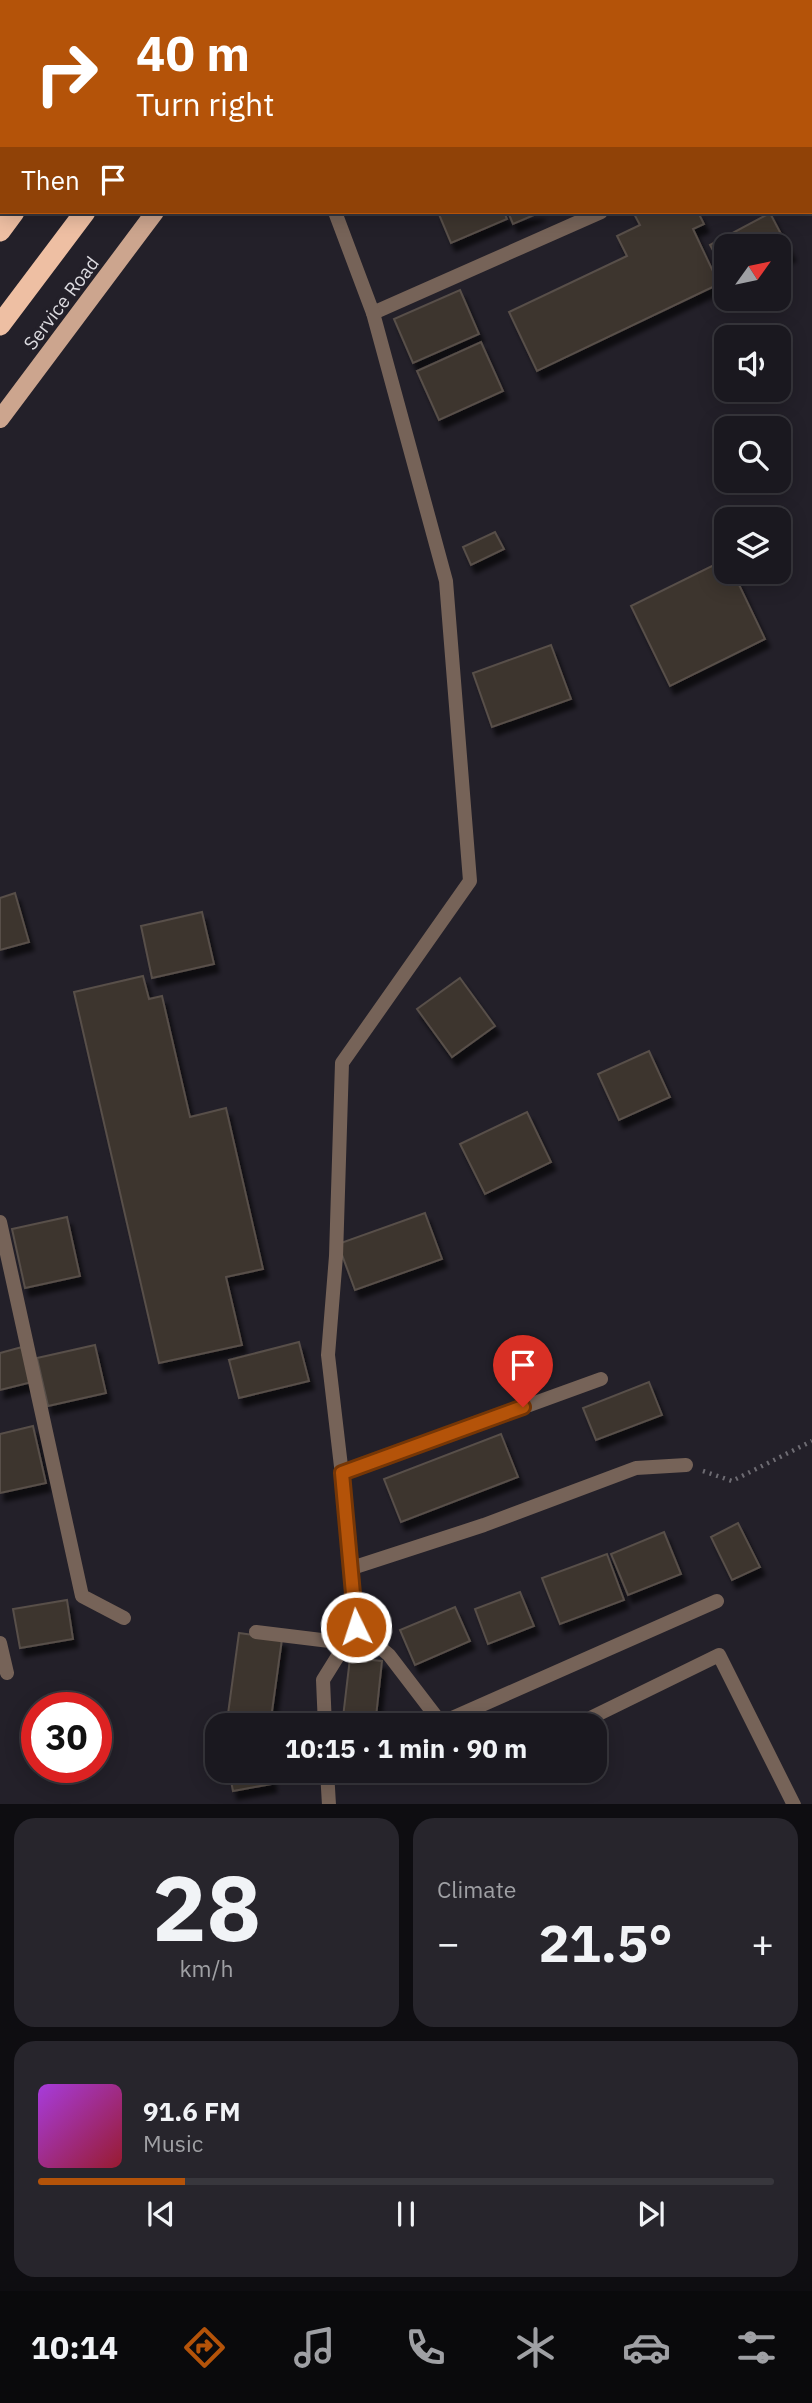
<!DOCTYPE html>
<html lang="en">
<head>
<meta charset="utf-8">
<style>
  :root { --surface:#1a181f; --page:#27252c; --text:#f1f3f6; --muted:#9fa0a4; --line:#38373d; --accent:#b45309 }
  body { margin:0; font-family:"IBM Plex Sans",sans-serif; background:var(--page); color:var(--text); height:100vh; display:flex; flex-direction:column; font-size:26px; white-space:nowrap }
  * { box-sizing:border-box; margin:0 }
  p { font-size:23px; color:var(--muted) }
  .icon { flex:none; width:38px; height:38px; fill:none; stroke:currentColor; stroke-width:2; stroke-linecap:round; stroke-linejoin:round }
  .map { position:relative; height:1804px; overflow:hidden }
  .panel { display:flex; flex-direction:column; gap:14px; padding:14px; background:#0e0d11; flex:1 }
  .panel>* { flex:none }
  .guide { position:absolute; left:0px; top:0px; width:812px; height:214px; box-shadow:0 4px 18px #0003,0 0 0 2px var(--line); background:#b45309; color:#fff; overflow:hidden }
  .needle { width:46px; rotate:57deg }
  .controls { position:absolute; left:714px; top:234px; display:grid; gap:14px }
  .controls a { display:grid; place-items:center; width:77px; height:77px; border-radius:14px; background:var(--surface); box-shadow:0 4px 18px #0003,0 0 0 2px var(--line); font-size:35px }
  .speed { position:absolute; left:21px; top:1692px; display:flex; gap:14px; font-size:35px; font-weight:700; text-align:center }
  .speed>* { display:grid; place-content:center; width:91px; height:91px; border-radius:50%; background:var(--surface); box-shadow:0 4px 18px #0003,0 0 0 2px var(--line); line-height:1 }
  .speed .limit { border:10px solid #d22; background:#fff; color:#111 }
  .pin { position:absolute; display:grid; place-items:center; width:60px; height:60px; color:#fff; margin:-72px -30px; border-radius:50% 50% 50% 0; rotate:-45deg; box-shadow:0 0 7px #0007 }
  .pin .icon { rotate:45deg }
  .me { position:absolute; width:77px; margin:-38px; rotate:356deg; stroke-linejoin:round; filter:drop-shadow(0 0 5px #0008) }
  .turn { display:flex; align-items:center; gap:24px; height:147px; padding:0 21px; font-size:32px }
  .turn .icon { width:91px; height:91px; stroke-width:2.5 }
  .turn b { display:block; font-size:49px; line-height:60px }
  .then { display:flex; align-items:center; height:66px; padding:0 21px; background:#0003; gap:14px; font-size:26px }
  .big { font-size:52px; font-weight:700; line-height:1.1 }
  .panel .card { flex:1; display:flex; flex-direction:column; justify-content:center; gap:10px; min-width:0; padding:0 24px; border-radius:21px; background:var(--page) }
  .panel .dial { align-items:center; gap:0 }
  .dial b { font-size:91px; line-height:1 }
  .song { display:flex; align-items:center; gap:21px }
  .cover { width:84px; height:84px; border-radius:10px; background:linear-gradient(135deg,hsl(280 70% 55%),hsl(350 70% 35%)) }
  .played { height:7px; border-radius:4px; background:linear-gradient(90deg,var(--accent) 20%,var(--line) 20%) }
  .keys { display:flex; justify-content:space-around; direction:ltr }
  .heat { display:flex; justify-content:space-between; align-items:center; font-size:38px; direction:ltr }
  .panel .tiles { flex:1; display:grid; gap:14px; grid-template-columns:1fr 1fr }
  .card:last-child { grid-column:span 2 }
  .trip { position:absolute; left:205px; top:1713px; width:402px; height:70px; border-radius:21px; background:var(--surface); box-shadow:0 4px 18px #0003,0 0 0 2px var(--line); font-weight:700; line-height:70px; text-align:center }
  .tab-bar { display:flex; height:112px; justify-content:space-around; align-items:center; background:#0a0a0c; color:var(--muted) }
  .tab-bar .icon { width:49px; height:49px }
  .tab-bar .current { color:var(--accent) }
  .tab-bar b { font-size:32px; color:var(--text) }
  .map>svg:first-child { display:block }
  .building { fill:#3d352f; stroke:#584f49; stroke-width:2; filter:url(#shadow) }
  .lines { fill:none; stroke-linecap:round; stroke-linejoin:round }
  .path { stroke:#6e6c73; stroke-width:4.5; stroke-dasharray:2 5; stroke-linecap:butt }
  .lane { stroke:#766358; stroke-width:14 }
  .street { stroke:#766358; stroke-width:14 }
  .primary { stroke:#cca58e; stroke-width:18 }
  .highway { stroke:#eebfa3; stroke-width:21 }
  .route-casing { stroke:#753606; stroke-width:18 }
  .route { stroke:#b45309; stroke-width:12 }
  .labels { text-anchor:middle; stroke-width:7; stroke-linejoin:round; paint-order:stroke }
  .street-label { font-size:19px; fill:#dcdbe0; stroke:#232029 }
</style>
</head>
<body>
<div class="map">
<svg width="812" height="1805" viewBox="0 0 812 1805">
  <defs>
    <filter id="shadow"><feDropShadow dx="4.5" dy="8" stdDeviation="2" flood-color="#0009"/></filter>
  </defs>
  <rect width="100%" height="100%" fill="#232029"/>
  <g class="building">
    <polygon points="438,212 504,212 507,219 451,243"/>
    <polygon points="508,212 541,212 513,224"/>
    <polygon points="633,212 698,212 704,224 693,229 719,284 537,371 509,312 627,256 617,236 640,225"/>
    <polygon points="770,213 791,253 779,259 779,247 726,247 726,274 710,245"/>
    <polygon points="460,290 479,334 413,363 394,319"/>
    <polygon points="481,342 503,391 439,420 417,371"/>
    <polygon points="495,532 504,549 471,565 463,547"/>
    <polygon points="726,559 726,572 733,572 765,639 670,686 631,606"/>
    <polygon points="551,645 571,699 492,727 473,673"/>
    <polygon points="15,893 29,942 0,950 0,898"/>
    <polygon points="202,912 214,964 152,978 141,926"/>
    <polygon points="143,976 149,999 162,996 190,1117 226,1108 263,1269 226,1277 242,1345 159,1363 74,992"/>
    <polygon points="460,978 495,1026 452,1057 417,1009"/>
    <polygon points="649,1051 670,1097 619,1120 598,1074"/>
    <polygon points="527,1112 551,1162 485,1194 460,1144"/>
    <polygon points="425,1213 442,1259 355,1290 338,1244"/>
    <polygon points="67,1217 80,1276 25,1288 12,1229"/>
    <polygon points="299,1342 309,1381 239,1398 229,1360"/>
    <polygon points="95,1345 106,1393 48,1406 37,1358"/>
    <polygon points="22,1347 32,1382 0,1390 0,1353"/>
    <polygon points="649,1382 662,1415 596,1440 583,1408"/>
    <polygon points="33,1426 46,1483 0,1493 0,1434"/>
    <polygon points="501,1434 518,1477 401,1522 384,1479"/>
    <polygon points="738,1523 760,1567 732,1580 711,1537"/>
    <polygon points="664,1532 681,1574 628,1595 611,1554"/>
    <polygon points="607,1554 624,1600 560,1624 542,1578"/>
    <polygon points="520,1592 534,1626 488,1644 475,1609"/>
    <polygon points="67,1600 73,1639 20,1648 13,1609"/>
    <polygon points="455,1607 470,1641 415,1665 400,1630"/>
    <polygon points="239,1633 282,1639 270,1726 227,1721"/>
    <polygon points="350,1658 382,1661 375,1726 342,1726"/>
    <polygon points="229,1771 270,1771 272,1784 233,1791"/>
  </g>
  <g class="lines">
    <polyline class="path" points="703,1471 732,1481 812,1441"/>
    <g class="lane">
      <polyline points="326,2 333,0"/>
      <polyline points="574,2 577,0"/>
    </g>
    <g class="street">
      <polyline points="810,120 812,119"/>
      <polyline points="373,313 601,212"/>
      <polyline points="0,1222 82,1596 124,1618"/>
      <polyline points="342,1473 601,1379"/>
      <polyline points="352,1568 484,1525 636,1468 686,1465"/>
      <polyline points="356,1627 389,1655 441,1723 447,1725"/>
      <polyline points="256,1632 346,1643"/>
      <polyline points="0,1643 7,1673"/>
      <polyline points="441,1723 717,1601"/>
      <polyline points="325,1726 323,1680 356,1627 349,1535 328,1355 336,1256 342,1063 470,881 446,581 373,313 335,212"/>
      <polyline points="574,1726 719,1655 794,1805"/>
      <polyline points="327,1771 329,1805"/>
    </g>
    <g class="primary">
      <polyline points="86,2 87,0"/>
      <polyline points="312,2 313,0"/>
      <polyline points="0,118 2,115"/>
      <polyline points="0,419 155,212"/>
    </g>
    <g class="highway">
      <polyline points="125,2 127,0"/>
      <polyline points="171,2 172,0"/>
      <polyline points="242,2 243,0"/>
      <polyline points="0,231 14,212"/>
      <polyline points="0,325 85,212"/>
    </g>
  </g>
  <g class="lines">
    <g class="route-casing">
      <polyline id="route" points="356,1627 342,1473 523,1407"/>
    </g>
    <use href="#route" class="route"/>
  </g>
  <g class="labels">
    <g class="street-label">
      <text transform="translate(61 303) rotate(-53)" y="7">Service Road</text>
    </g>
  </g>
</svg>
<div class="controls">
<a><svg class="needle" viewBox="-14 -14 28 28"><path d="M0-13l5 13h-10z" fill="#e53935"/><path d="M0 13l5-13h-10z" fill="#9fa0a4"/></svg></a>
<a><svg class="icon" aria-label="sound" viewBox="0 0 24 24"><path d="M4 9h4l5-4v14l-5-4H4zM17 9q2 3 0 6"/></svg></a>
<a><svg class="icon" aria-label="search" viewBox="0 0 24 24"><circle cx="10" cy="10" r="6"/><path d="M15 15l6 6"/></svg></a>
<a><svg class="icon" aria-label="layers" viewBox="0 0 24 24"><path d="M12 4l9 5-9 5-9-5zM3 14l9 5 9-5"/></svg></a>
</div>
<div class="speed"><div class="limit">30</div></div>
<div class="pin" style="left:523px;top:1407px;background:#d93025"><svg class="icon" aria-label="arrive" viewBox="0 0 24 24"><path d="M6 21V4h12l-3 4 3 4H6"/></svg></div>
<svg class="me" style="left:356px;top:1627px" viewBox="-20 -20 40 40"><circle r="17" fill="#b45309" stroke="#fff" stroke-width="3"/><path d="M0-11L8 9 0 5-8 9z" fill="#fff"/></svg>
<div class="trip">10:15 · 1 min · 90 m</div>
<div class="guide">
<div class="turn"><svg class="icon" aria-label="right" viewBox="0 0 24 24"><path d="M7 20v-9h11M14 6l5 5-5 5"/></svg><div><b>40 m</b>Turn right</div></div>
<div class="then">Then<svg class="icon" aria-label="arrive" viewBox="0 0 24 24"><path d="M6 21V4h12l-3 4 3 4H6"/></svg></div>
</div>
</div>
<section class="panel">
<div class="tiles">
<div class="card dial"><b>28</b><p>km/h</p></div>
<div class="card"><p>Climate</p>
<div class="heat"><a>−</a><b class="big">21.5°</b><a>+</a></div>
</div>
<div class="card">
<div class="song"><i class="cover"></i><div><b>91.6 FM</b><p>Music</p></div></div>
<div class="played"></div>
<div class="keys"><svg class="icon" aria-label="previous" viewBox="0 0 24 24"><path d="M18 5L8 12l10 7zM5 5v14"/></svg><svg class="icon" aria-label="pause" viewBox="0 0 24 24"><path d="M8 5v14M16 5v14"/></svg><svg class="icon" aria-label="next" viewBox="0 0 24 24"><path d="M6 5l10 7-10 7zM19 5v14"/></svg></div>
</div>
</div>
</section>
<nav class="tab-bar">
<b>10:14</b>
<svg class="icon current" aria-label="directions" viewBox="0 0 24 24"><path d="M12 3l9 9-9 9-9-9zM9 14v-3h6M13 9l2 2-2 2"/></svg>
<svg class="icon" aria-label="music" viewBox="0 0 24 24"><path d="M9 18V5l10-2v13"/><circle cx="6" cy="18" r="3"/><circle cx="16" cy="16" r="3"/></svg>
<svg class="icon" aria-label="phone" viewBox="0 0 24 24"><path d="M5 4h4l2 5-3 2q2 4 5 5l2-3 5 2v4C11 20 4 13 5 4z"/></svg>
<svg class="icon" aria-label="climate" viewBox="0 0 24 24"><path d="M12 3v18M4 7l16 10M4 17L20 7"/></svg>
<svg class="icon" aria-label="car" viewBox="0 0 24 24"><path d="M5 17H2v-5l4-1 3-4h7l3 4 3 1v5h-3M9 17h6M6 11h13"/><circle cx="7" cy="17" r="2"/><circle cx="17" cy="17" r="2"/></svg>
<svg class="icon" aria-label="filters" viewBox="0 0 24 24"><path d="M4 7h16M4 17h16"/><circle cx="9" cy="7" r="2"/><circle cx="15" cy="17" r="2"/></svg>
</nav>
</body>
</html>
